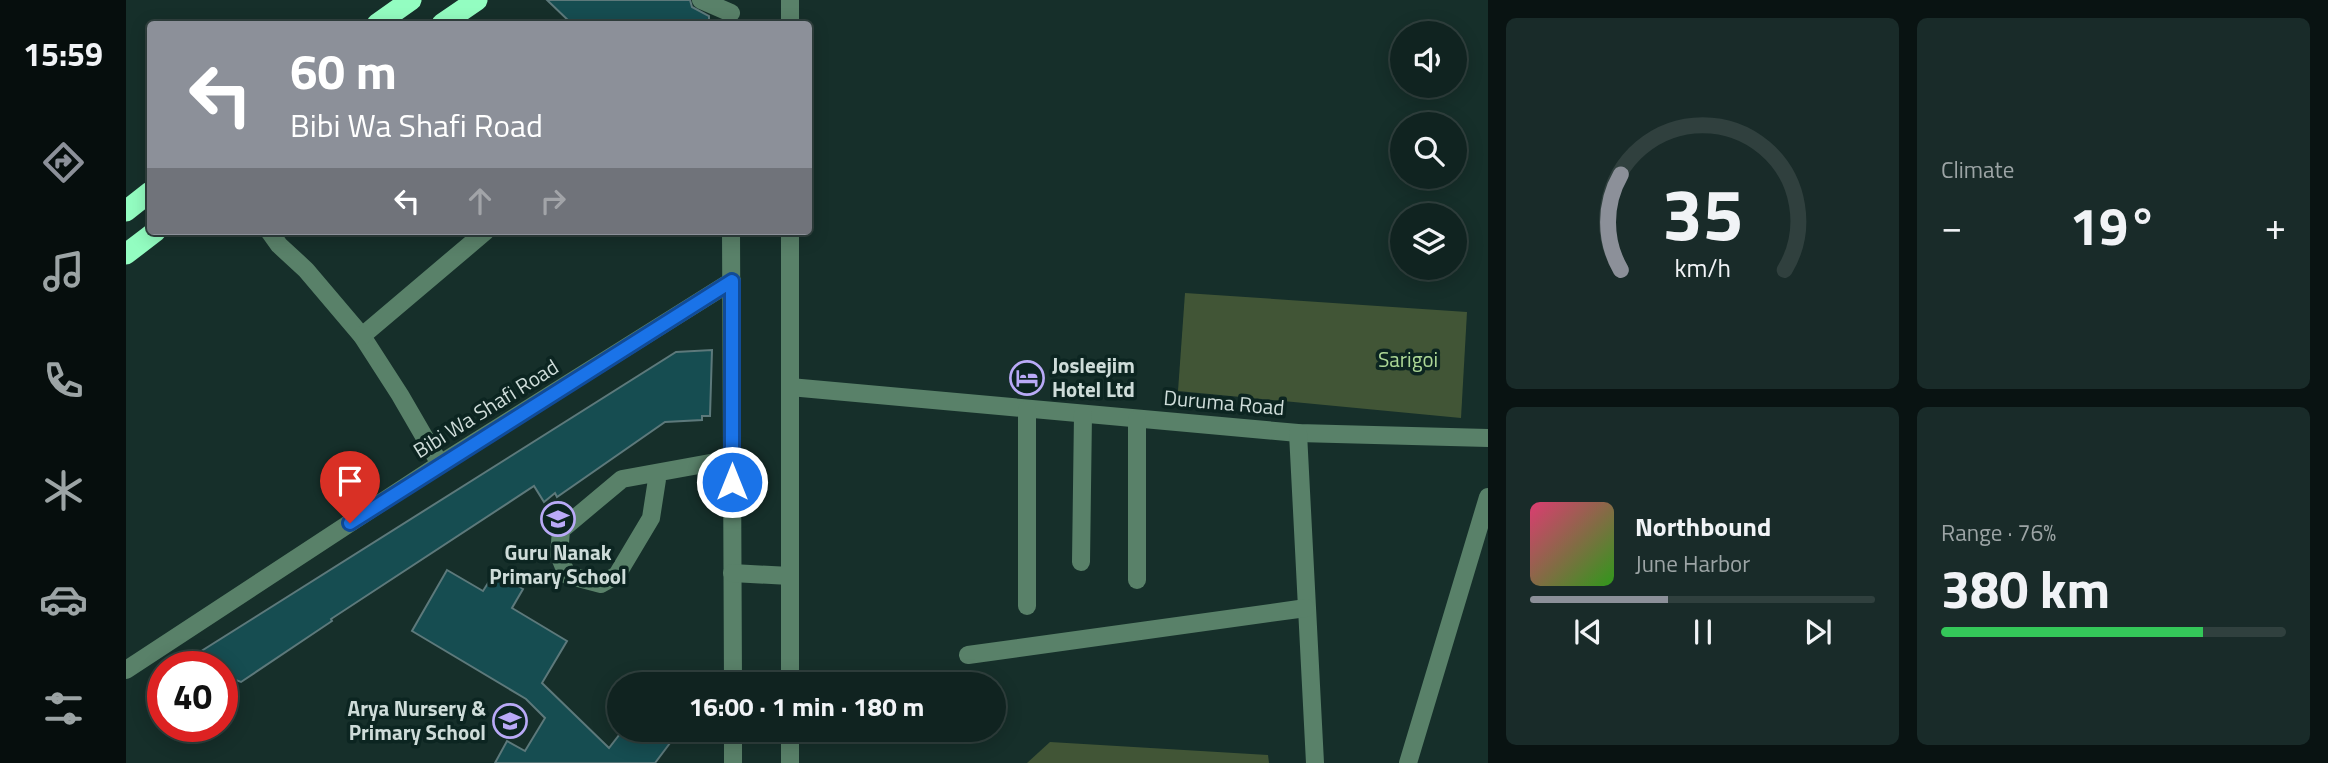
<!DOCTYPE html>
<html lang="en">
<head>
<meta charset="utf-8">
<style>
  :root { --surface:#102320; --page:#192b29; --text:#f1f3f6; --muted:#9ca4a5; --line:#30403e; --accent:#8c9099 }
  body { margin:0; font-family:"Titillium Web",sans-serif; background:var(--page); color:var(--text); height:100vh; display:flex; flex-direction:column; font-size:26px; white-space:nowrap }
  * { box-sizing:border-box; margin:0 }
  p { font-size:23px; color:var(--muted) }
  .icon { flex:none; width:38px; height:38px; fill:none; stroke:currentColor; stroke-width:2; stroke-linecap:round; stroke-linejoin:round }
  .map { position:relative; flex:1; overflow:hidden }
  .drawer { display:flex; flex-direction:column; gap:18px; padding:18px; background:#091312; width:840px }
  .drawer>* { flex:none }
  .top-card { position:absolute; left:21px; top:21px; width:665px; height:214px; border-radius:7px; box-shadow:0 4px 18px #0003,0 0 0 2px var(--line); background:#8c9099; color:#fff; overflow:hidden }
  .fabs { position:absolute; left:1264px; top:21px; display:grid; gap:14px }
  .fabs a { display:grid; place-items:center; width:77px; height:77px; border-radius:50%; background:var(--surface); box-shadow:0 4px 18px #0003,0 0 0 2px var(--line); font-size:35px }
  .speed { position:absolute; left:21px; top:651px; display:flex; gap:14px; font-size:35px; font-weight:700; text-align:center }
  .speed>* { display:grid; place-content:center; width:91px; height:91px; border-radius:50%; background:var(--surface); box-shadow:0 4px 18px #0003,0 0 0 2px var(--line); line-height:1 }
  .speed .limit { border:10px solid #d22; background:#fff; color:#111 }
  .pin { position:absolute; display:grid; place-items:center; width:60px; height:60px; color:#fff; margin:-72px -30px; border-radius:50% 50% 50% 0; rotate:-45deg; box-shadow:0 0 7px #0007 }
  .pin .icon { rotate:45deg }
  .me { position:absolute; width:77px; margin:-38px; rotate:0deg; stroke-linejoin:round; filter:drop-shadow(0 0 5px #0008) }
  .turn { display:flex; align-items:center; gap:24px; height:147px; padding:0 28px; font-size:32px }
  .turn .icon { width:91px; height:91px; stroke-width:2.5 }
  .turn b { display:block; font-size:49px; line-height:60px }
  .lanes { display:flex; align-items:center; height:66px; padding:0 28px; background:#0003; justify-content:center; gap:35px; direction:ltr }
  .lanes .off { opacity:.35 }
  .big { font-size:52px; font-weight:700; line-height:1.1 }
  .drawer .tile { flex:1; display:flex; flex-direction:column; justify-content:center; gap:10px; min-width:0; padding:0 24px; border-radius:10px; background:var(--page) }
  .drawer .dial { align-items:center; gap:0 }
  .dial svg { height:182px; overflow:visible; fill:none; stroke:var(--line); stroke-width:7; stroke-linecap:round; text-anchor:middle }
  .dial text { fill:var(--text); stroke:none }
  .song { display:flex; align-items:center; gap:21px }
  .cover { width:84px; height:84px; border-radius:10px; background:linear-gradient(135deg,hsl(340 70% 55%),hsl(110 70% 35%)) }
  .played { height:7px; border-radius:4px; background:linear-gradient(90deg,var(--accent) 40%,var(--line) 40%) }
  .keys { display:flex; justify-content:space-around; direction:ltr }
  .heat { display:flex; justify-content:space-between; align-items:center; font-size:38px; direction:ltr }
  .charge { height:10px; border-radius:5px; background:linear-gradient(90deg,#34c759 76%,var(--line) 0) }
  .drawer .tiles { flex:1; display:grid; gap:18px; grid-template-columns:repeat(2,1fr) }
  .trip { position:absolute; left:481px; top:672px; width:399px; height:70px; border-radius:35px; background:var(--surface); box-shadow:0 4px 18px #0003,0 0 0 2px var(--line); font-weight:700; line-height:70px; text-align:center }
  main { display:flex; flex:1; min-height:0 }
  .menu { display:flex; flex-direction:column; width:126px; justify-content:space-around; align-items:center; background:#060e0d; color:var(--muted) }
  .menu .icon { width:49px; height:49px }
  .menu .on { color:var(--accent) }
  .menu b { font-size:32px; color:var(--text) }
  .map>svg:first-child { display:block }
  .green { fill:#415536 }
  .building { fill:#164d51; stroke:#5d797b; stroke-width:2 }
  .lines { fill:none; stroke-linecap:round; stroke-linejoin:round }
  .minor { stroke:#598169; stroke-width:18 }
  .highway { stroke:#93fdc1; stroke-width:21 }
  .route-casing { stroke:#114b97; stroke-width:18 }
  .route { stroke:#1a73e8; stroke-width:12 }
  .labels { text-anchor:middle; stroke-width:7; stroke-linejoin:round; paint-order:stroke }
  .park-label { font-size:21px; fill:#add896; stroke:#0c2521 }
  .poi-label { font-size:21px; font-weight:bold; fill:#cedcd9; stroke:#0c2521; text-anchor:start }
  .street-label { font-size:21px; fill:#cedcd9; stroke:#0c2521 }
</style>
</head>
<body>
<main>
<nav class="menu">
<b>15:59</b>
<svg class="icon on" aria-label="directions" viewBox="0 0 24 24"><path d="M12 3l9 9-9 9-9-9zM9 14v-3h6M13 9l2 2-2 2"/></svg>
<svg class="icon" aria-label="music" viewBox="0 0 24 24"><path d="M9 18V5l10-2v13"/><circle cx="6" cy="18" r="3"/><circle cx="16" cy="16" r="3"/></svg>
<svg class="icon" aria-label="phone" viewBox="0 0 24 24"><path d="M5 4h4l2 5-3 2q2 4 5 5l2-3 5 2v4C11 20 4 13 5 4z"/></svg>
<svg class="icon" aria-label="climate" viewBox="0 0 24 24"><path d="M12 3v18M4 7l16 10M4 17L20 7"/></svg>
<svg class="icon" aria-label="car" viewBox="0 0 24 24"><path d="M5 17H2v-5l4-1 3-4h7l3 4 3 1v5h-3M9 17h6M6 11h13"/><circle cx="7" cy="17" r="2"/><circle cx="17" cy="17" r="2"/></svg>
<svg class="icon" aria-label="filters" viewBox="0 0 24 24"><path d="M4 7h16M4 17h16"/><circle cx="9" cy="7" r="2"/><circle cx="15" cy="17" r="2"/></svg>
</nav>
<div class="map">
<svg width="1362" height="763" viewBox="0 0 1362 763">
  <rect width="100%" height="100%" fill="#162f2a"/>
  <g class="green">
    <polygon points="1059,293 1341,312 1335,418 1052,391"/>
    <polygon points="924,742 1142,755 1143,763 901,763"/>
  </g>
  <g class="building">
    <polygon points="421,0 564,0 566,7 583,16 583,24 446,24"/>
    <polygon points="586,350 584,416 576,416 576,420 539,422 431,497 429,493 418,502 408,486 205,619 206,621 115,682 96,675 96,667 50,667 550,352"/>
    <polygon points="321,570 357,591 369,572 397,589 386,608 441,641 416,683 483,748 497,730 534,730 547,739 529,763 369,763 381,741 399,751 419,718 400,699 286,631"/>
  </g>
  <g class="lines">
    <g class="minor">
      <polyline points="575,0 605,13"/>
      <polyline points="664,24 664,0"/>
      <polyline points="143,231 153,245 180,270 236,336 274,395 314,464"/>
      <polyline points="605,231 607,684"/>
      <polyline points="236,336 360,231"/>
      <polyline points="664,387 1172,433 1362,438"/>
      <polyline points="1172,433 1189,763"/>
      <polyline points="532,473 525,518 491,575 475,584 441,575 433,555 435,530 496,479 606,459"/>
      <polyline points="955,562 957,414"/>
      <polyline points="606,573 664,576"/>
      <polyline points="1011,580 1011,419"/>
      <polyline points="901,606 901,409"/>
      <polyline points="842,655 1180,608"/>
      <polyline points="0,670 314,464 606,281"/>
      <polyline points="664,684 664,231"/>
      <polyline points="607,730 607,763"/>
      <polyline points="664,763 664,730"/>
      <polyline points="1282,763 1362,497"/>
    </g>
    <g class="highway">
      <polyline points="251,24 285,0"/>
      <polyline points="316,24 351,0"/>
      <polyline points="0,211 24,192"/>
      <polyline points="0,254 30,231"/>
    </g>
  </g>
  <g class="lines">
    <g class="route-casing">
      <polyline id="route" points="224,523 606,281 606,482"/>
    </g>
    <use href="#route" class="route"/>
  </g>
  <defs>
    <g id="hotel-ring" transform="scale(1.75)"><circle r="9.5" fill="#0c2521" stroke="#b9aaf7" stroke-width="1.5"/><path d="M-6-4.5h1.5V1H6V5H4.5V3h-9V5H-6ZM-4 0a1.8 1.8 0 1 1 3.6 0ZM.5 0V-2.5h3Q6-2.5 6 0Z" fill="#b9aaf7"/></g>
    <g id="school-ring" transform="scale(1.75)"><circle r="9.5" fill="#0c2521" stroke="#b9aaf7" stroke-width="1.5"/><path d="M0-5L7-2L0 1L-7-2ZM-4 1L0 2.5L4 1V4Q0 6-4 4Z" fill="#b9aaf7"/></g>
  </defs>
  <g fill-rule="evenodd">
    <use href="#hotel-ring" x="901" y="378"/>
    <use href="#school-ring" x="432" y="519"/>
    <use href="#school-ring" x="384" y="721"/>
  </g>
  <g class="labels">
    <g class="park-label">
      <text x="1282" y="367">Sarigoi</text>
    </g>
    <g class="poi-label">
      <text x="926" y="373">Josleejim<tspan x="926" dy="24">Hotel Ltd</tspan></text>
      <text x="432" y="560" text-anchor="middle">Guru Nanak<tspan x="432" dy="24">Primary School</tspan></text>
      <text x="360" y="716" text-anchor="end">Arya Nursery &amp;<tspan x="360" dy="24">Primary School</tspan></text>
    </g>
    <g class="street-label">
      <text transform="translate(1098 403) rotate(5)" y="7">Duruma Road</text>
      <text transform="translate(360 409) rotate(-32)" y="7">Bibi Wa Shafi Road</text>
    </g>
  </g>
</svg>
<div class="fabs">
<a><svg class="icon" aria-label="sound" viewBox="0 0 24 24"><path d="M4 9h4l5-4v14l-5-4H4zM17 9q2 3 0 6"/></svg></a>
<a><svg class="icon" aria-label="search" viewBox="0 0 24 24"><circle cx="10" cy="10" r="6"/><path d="M15 15l6 6"/></svg></a>
<a><svg class="icon" aria-label="layers" viewBox="0 0 24 24"><path d="M12 4l9 5-9 5-9-5zM3 14l9 5 9-5"/></svg></a>
</div>
<div class="speed"><div class="limit">40</div></div>
<div class="pin" style="left:224px;top:523px;background:#d93025"><svg class="icon" aria-label="arrive" viewBox="0 0 24 24"><path d="M6 21V4h12l-3 4 3 4H6"/></svg></div>
<svg class="me" style="left:606px;top:482px" viewBox="-20 -20 40 40"><circle r="17" fill="#1a73e8" stroke="#fff" stroke-width="3"/><path d="M0-11L8 9 0 5-8 9z" fill="#fff"/></svg>
<div class="trip">16:00 · 1 min · 180 m</div>
<div class="top-card">
<div class="turn"><svg class="icon" aria-label="left" viewBox="0 0 24 24"><path d="M17 20v-9H6M10 6l-5 5 5 5"/></svg><div><b>60 m</b>Bibi Wa Shafi Road</div></div>
<div class="lanes"><svg class="icon" aria-label="left" viewBox="0 0 24 24"><path d="M17 20v-9H6M10 6l-5 5 5 5"/></svg><svg class="icon off" aria-label="ahead" viewBox="0 0 24 24"><path d="M12 20V5M6 11l6-6 6 6"/></svg><svg class="icon off" aria-label="right" viewBox="0 0 24 24"><path d="M7 20v-9h11M14 6l5 5-5 5"/></svg></div>
</div>
</div>
<section class="drawer">
<div class="tiles">
<div class="tile dial"><svg viewBox="0 0 100 80">
<path d="M14 69A42 42 0 1 1 86 69"/>
<path d="M14 69A42 42 0 0 1 14 27" stroke="#8c9099"/>
<text x="50" y="56" font-size="32" font-weight="700">35</text>
<text x="50" y="72" font-size="11">km/h</text>
</svg></div>
<div class="tile"><p>Climate</p>
<div class="heat"><a>−</a><b class="big">19°</b><a>+</a></div>
</div>
<div class="tile">
<div class="song"><i class="cover"></i><div><b>Northbound</b><p>June Harbor</p></div></div>
<div class="played"></div>
<div class="keys"><svg class="icon" aria-label="previous" viewBox="0 0 24 24"><path d="M18 5L8 12l10 7zM5 5v14"/></svg><svg class="icon" aria-label="pause" viewBox="0 0 24 24"><path d="M8 5v14M16 5v14"/></svg><svg class="icon" aria-label="next" viewBox="0 0 24 24"><path d="M6 5l10 7-10 7zM19 5v14"/></svg></div>
</div>
<div class="tile"><p>Range · 76%</p><b class="big">380 km</b><div class="charge"></div></div>
</div>
</section>
</main>
</body>
</html>
